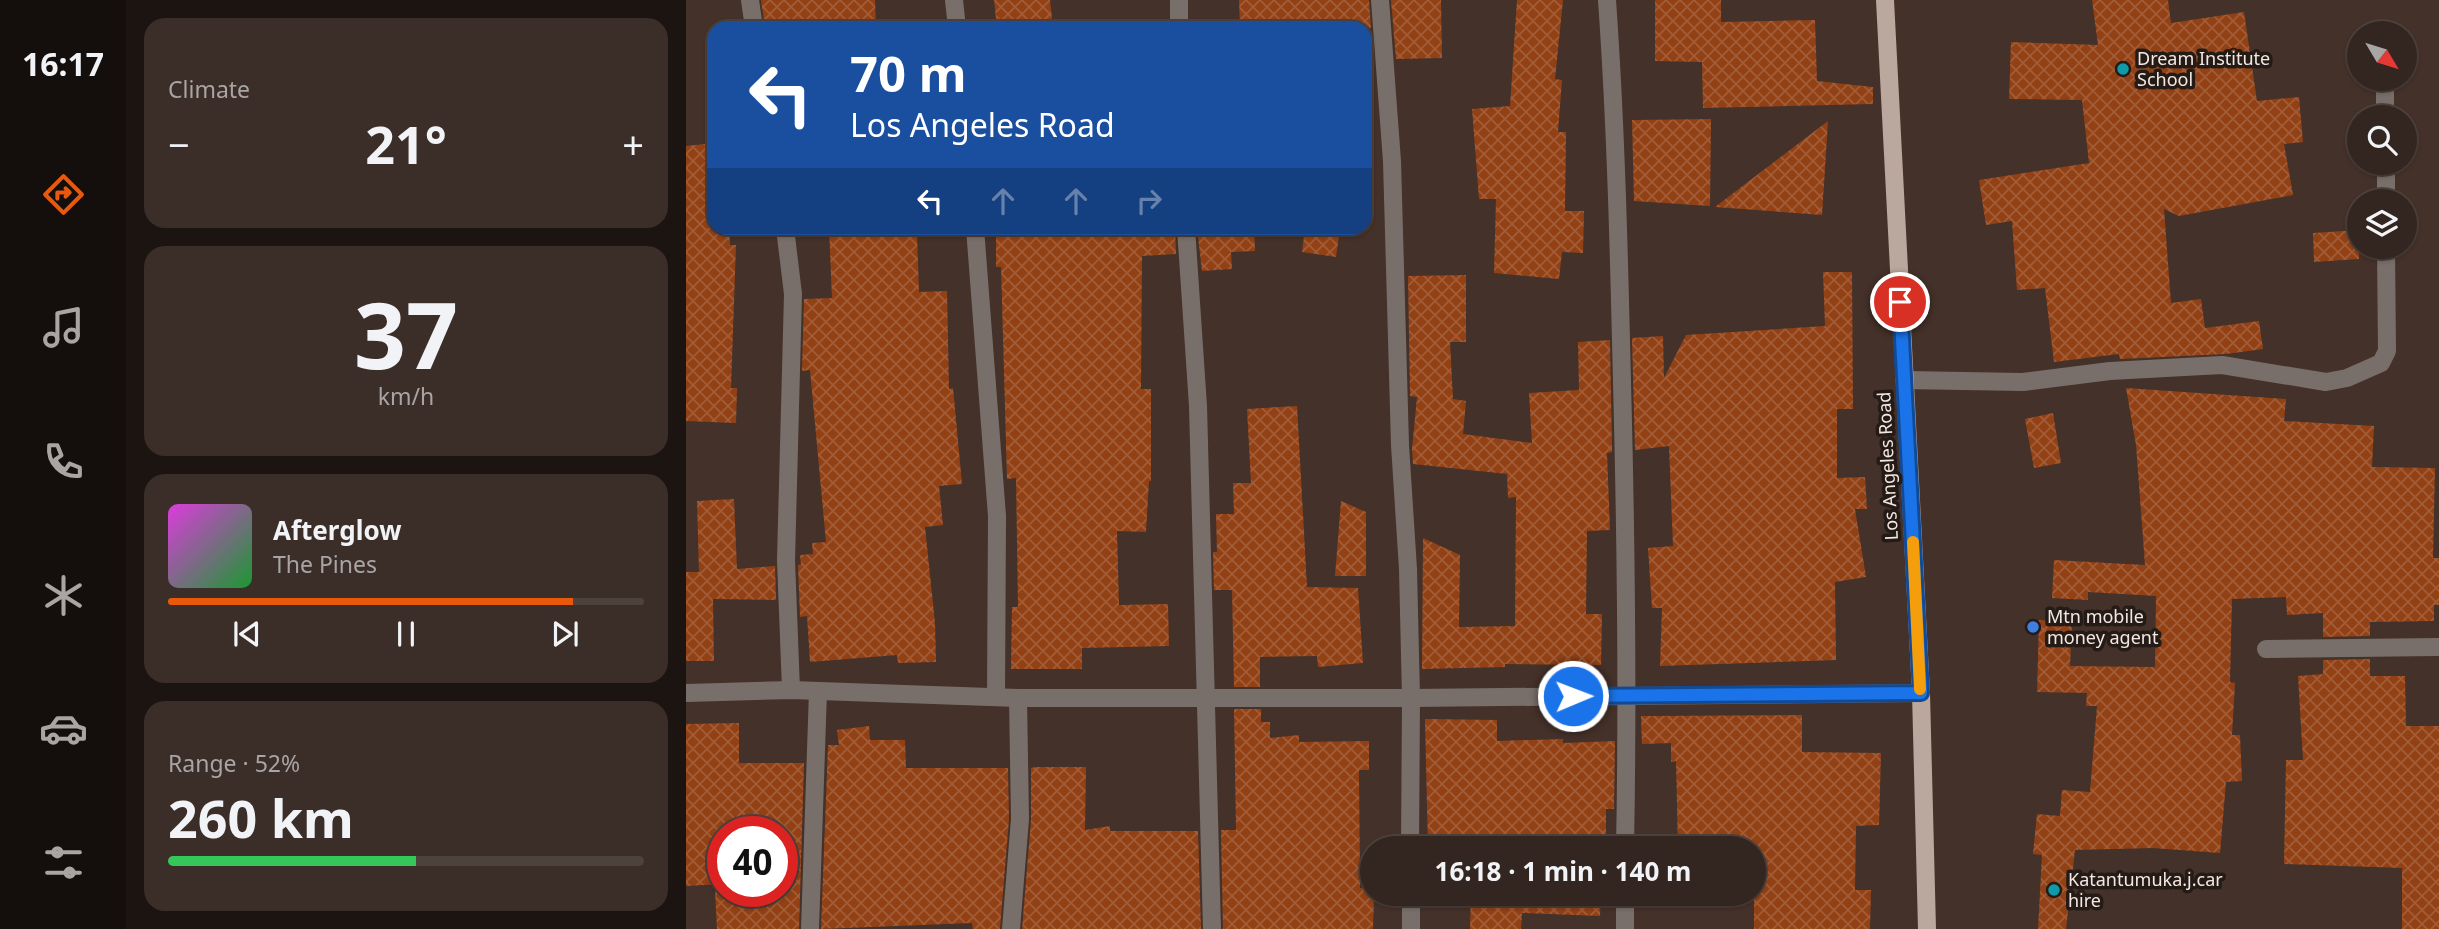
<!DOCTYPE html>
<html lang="en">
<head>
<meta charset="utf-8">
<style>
  :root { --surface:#33251f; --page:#3b2d28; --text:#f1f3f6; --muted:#a9a5a4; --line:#4e423d; --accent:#ea580c }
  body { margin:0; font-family:"Noto Sans",sans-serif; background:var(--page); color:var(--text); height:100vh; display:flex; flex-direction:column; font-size:26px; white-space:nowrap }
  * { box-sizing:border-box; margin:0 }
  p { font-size:23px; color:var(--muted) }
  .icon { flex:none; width:38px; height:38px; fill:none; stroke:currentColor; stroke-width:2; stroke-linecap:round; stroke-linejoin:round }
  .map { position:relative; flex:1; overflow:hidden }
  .panel { display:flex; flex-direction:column; gap:18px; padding:18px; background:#1c1411; width:560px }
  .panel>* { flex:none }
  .banner { position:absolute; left:21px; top:21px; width:665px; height:214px; border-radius:21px; box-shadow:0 2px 5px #0004,0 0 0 2px var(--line); background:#1a4fa0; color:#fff; overflow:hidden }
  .needle { width:46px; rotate:128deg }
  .buttons { position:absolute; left:1661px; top:21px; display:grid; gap:14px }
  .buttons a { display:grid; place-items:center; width:70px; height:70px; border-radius:50%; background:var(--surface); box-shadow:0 2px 5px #0004,0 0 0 2px var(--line); font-size:35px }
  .speed { position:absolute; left:21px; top:816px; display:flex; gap:14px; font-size:35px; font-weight:700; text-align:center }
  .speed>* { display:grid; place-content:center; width:91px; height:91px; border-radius:50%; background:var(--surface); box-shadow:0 2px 5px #0004,0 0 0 2px var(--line); line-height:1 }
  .speed .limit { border:10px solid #d22; background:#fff; color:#111 }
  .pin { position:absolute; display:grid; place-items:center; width:60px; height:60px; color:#fff; margin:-30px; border:4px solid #fff; border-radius:50%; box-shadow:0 2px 7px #0007 }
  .me { position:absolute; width:77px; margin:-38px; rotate:89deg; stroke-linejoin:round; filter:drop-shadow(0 0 5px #0008) }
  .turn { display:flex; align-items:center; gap:24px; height:147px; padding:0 28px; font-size:32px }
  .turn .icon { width:91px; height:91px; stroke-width:2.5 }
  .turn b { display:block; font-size:49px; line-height:60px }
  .lanes { display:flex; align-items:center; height:66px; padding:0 28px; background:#0003; justify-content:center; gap:35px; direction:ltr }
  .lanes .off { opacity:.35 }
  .big { font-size:52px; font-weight:700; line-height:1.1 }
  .panel .card { flex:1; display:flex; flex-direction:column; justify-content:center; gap:10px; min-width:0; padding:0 24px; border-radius:21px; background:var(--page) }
  .panel .dial { align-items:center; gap:0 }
  .dial b { font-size:91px; line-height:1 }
  .song { display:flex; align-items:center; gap:21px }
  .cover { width:84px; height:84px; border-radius:10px; background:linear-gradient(135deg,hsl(300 70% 55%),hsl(130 70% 35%)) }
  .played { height:7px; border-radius:4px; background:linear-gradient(90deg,var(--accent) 85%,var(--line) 85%) }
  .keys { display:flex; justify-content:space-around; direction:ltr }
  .heat { display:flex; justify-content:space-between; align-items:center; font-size:38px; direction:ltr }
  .charge { height:10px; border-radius:5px; background:linear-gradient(90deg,#34c759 52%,var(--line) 0) }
  .trip { position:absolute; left:674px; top:836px; width:406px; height:70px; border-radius:35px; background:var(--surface); box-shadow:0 2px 5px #0004,0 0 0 2px var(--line); font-weight:700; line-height:70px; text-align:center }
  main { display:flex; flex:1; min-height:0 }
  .tabs { display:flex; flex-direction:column; width:126px; justify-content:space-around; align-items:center; background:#140f0c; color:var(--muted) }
  .tabs .icon { width:49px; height:49px }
  .tabs .active { color:var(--accent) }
  .tabs b { font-size:32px; color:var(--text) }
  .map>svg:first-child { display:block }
  .building { fill:url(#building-cross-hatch) }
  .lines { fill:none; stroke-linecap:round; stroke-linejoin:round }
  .minor { stroke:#796f6a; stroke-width:18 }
  .major { stroke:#baa79d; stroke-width:18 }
  .route-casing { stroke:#114b97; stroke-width:18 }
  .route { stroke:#1a73e8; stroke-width:12 }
  .slow { stroke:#f59e0b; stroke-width:12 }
  .culture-dot { fill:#0f9aa8; stroke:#241b17; stroke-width:2.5 }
  .shop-dot { fill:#3f7fe0; stroke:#241b17; stroke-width:2.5 }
  .labels { text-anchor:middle; stroke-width:7; stroke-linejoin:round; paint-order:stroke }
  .poi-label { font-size:18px; fill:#f4e7e2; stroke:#241b17; text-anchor:start }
  .street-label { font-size:18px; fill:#f4e7e2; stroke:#241b17 }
</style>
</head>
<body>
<main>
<nav class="tabs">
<b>16:17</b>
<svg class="icon active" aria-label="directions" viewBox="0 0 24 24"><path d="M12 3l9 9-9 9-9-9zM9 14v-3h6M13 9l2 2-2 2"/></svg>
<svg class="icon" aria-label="music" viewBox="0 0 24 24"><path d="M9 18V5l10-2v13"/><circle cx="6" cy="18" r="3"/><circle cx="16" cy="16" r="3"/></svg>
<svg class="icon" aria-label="phone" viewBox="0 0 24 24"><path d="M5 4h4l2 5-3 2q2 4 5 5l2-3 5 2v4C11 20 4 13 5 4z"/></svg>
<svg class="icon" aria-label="climate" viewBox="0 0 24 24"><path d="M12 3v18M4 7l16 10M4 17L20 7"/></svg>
<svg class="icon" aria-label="car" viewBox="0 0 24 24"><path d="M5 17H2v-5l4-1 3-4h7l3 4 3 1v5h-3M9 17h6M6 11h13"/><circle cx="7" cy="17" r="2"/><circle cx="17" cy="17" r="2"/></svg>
<svg class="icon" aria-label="filters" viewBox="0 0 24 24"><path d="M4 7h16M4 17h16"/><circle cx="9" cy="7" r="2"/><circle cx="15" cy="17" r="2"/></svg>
</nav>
<section class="panel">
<div class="card"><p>Climate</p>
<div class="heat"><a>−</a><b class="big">21°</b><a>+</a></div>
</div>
<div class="card dial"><b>37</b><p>km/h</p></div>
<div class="card">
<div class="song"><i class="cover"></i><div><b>Afterglow</b><p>The Pines</p></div></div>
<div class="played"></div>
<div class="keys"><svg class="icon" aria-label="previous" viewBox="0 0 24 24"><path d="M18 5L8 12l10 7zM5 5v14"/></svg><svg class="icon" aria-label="pause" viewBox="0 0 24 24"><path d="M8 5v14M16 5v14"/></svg><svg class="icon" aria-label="next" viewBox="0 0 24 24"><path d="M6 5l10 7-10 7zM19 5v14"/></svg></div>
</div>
<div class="card"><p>Range · 52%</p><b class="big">260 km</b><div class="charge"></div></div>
</section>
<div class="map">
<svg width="1753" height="929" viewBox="0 0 1753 929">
  <defs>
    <pattern id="building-cross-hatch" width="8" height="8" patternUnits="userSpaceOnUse" patternTransform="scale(1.75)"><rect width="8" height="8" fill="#924115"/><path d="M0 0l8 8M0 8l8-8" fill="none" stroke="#a25c37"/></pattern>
  </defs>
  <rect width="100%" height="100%" fill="#443129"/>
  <g class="building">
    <polygon points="75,0 189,0 190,28 79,28"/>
    <polygon points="308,0 364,0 367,28 311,28"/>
    <polygon points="553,0 683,0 685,28 554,28"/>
    <polygon points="705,0 755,0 756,58 710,59"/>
    <polygon points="831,0 877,0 869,79 876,80 872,132 880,132 879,211 898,211 897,253 876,252 873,279 808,273 810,199 793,199 786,109 824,106"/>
    <polygon points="969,0 1035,0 1035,22 1129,20 1131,81 1187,87 1187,104 1017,108 1016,62 969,61"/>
    <polygon points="1406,0 1482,0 1485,23 1558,12 1571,101 1613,97 1617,142 1598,144 1607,195 1493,216 1478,209 1485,303 1515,299 1519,328 1573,321 1577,349 1540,354 1434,359 1433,354 1368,362 1359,288 1331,290 1326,221 1300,225 1293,180 1403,163 1396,100 1323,99 1325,42 1412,45"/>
    <polygon points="1025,119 1024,206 948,201 946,120"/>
    <polygon points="1142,121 1136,215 1029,207"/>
    <polygon points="28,143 28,228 43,228 44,245 50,245 45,388 51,388 50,423 0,421 0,146"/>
    <polygon points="143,228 183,228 183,237 231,235 233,292 261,291 263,389 267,388 276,484 253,486 257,525 239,527 249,623 250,662 212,663 211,655 124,662 121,616 114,617 112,565 115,564 114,555 127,554 126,543 140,542 124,370 116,371 118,299 146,298"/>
    <polygon points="310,228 489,228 490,254 456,256 455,389 465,389 465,481 463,481 460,532 431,531 433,605 482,604 483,646 396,648 396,669 325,669 326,607 332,607 330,478 321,479 315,267 310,267"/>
    <polygon points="511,228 568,228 569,251 545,252 546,269 516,271"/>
    <polygon points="619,228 654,228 650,257 616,252"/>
    <polygon points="1673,230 1673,259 1628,262 1627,233"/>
    <polygon points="1137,272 1166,272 1167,409 1151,409 1151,478 1179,477 1181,509 1169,509 1180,577 1149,582 1150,660 974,666 976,608 966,608 962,548 987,546 983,446 949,450 946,338 977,336 978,378 1000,335 1139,326"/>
    <polygon points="780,275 780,342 764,342 767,399 780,401 777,434 846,443 843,393 893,390 892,342 924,340 926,452 921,453 924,530 901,531 900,614 916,614 915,665 819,664 819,667 736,669 737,538 774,555 773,627 829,626 830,497 822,498 821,474 727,464 726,449 731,397 724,396 722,276"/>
    <polygon points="1440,388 1600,399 1598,421 1688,426 1686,467 1749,468 1747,558 1753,558 1753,605 1748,605 1748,621 1684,622 1684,636 1637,637 1637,613 1601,615 1600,597 1546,599 1544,682 1549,683 1546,735 1554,735 1556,781 1540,782 1534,853 1467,848 1389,850 1380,929 1352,929 1356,855 1347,854 1351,814 1374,816 1376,790 1404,792 1411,706 1400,706 1401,693 1351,692 1353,620 1386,622 1384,666 1469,667 1470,596 1402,592 1402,600 1366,598 1368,560 1459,565 1450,445"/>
    <polygon points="611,406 621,587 672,588 677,663 632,667 631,656 574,657 574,687 548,687 546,590 528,590 527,552 531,552 530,514 548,514 547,483 565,483 561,409"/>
    <polygon points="1367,413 1375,463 1348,468 1339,419"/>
    <polygon points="48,499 51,569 89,566 90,600 27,599 28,661 0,661 0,572 13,572 11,501"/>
    <polygon points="655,501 680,512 680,576 649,576"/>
    <polygon points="1684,659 1684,676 1719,676 1720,726 1753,726 1753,929 1716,929 1716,868 1598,864 1600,760 1617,760 1612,676 1637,674 1637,660"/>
    <polygon points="548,709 575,709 575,722 584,722 584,738 613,735 613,742 683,741 683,770 673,770 674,888 686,888 686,894 688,894 687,929 537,929 535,830 550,830"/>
    <polygon points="1116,715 1116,752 1195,753 1193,825 1170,826 1169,890 1185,890 1184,929 1068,929 1068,849 992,849 990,761 985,762 985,743 956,744 955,716"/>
    <polygon points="739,719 811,720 811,741 877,739 877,743 929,741 928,809 920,809 920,849 742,849"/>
    <polygon points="53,723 53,763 118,763 113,929 31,929 29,891 96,891 96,831 37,831 37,884 0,886 0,724"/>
    <polygon points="183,726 184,740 219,740 220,768 322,768 323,819 314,929 287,929 286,923 135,929 142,745 153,745 151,730"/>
    <polygon points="350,767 400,767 399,830 424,826 424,831 512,831 515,929 336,929 345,820 345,768"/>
    <polygon points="785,894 915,894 914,916 836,913 835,929 784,929"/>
  </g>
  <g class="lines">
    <g class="minor">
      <polyline points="64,0 68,28"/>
      <polyline points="268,0 271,28"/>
      <polyline points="493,0 493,28"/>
      <polyline points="694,0 706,161 714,445 722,569 725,698 724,849"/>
      <path d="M 921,0 C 930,127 933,254 936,382 C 940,538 942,693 939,849"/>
      <polyline points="1699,87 1699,117"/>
      <polyline points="1700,163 1700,201"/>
      <polyline points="99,228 107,294 100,560 105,690"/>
      <polyline points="289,228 311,516 310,696"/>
      <polyline points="500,228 512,406 526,929"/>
      <polyline points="1218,380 1337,382 1424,371 1536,365 1640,382 1661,378 1695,363 1701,351 1700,247"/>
      <polyline points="1580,649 1753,647"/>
      <polyline points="0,693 105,690 332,698 725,698 1235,693"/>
      <polyline points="725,894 725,929"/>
      <polyline points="939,894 939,929"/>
      <polyline points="124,929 132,691"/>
      <polyline points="325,929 334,819 332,698"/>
    </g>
    <polyline class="major" points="1199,0 1235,693 1241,929"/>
  </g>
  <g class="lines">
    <g class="route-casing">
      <polyline id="route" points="887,696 1235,693 1214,302"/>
    </g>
    <use href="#route" class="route"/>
    <polyline class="slow" points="1227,542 1234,689"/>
  </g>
  <g class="culture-dot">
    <circle cx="1437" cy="69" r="7"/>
    <circle cx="1368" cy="890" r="7"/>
  </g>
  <circle class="shop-dot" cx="1347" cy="627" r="7"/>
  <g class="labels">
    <g class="poi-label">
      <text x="1451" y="65">Dream Institute<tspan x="1451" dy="21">School</tspan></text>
      <text x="1361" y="623">Mtn mobile<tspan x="1361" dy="21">money agent</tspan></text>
      <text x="1382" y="886">Katantumuka.j.car<tspan x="1382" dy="21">hire</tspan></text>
    </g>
    <g class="street-label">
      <text transform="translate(1202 466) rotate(-93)" y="6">Los Angeles Road</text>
    </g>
  </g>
</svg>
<div class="buttons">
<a><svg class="needle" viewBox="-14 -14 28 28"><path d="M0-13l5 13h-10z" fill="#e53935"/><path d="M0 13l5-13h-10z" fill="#a9a5a4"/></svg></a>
<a><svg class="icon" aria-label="search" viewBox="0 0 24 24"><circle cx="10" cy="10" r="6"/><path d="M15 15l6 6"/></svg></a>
<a><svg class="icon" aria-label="layers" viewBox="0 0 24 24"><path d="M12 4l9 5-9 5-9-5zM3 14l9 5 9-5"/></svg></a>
</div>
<div class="speed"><div class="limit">40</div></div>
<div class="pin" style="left:1214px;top:302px;background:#d93025"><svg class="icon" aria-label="arrive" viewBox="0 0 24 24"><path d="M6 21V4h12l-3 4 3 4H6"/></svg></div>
<svg class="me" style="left:887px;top:696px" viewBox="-20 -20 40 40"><circle r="17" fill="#1a73e8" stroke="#fff" stroke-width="3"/><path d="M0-11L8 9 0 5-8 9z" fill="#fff"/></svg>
<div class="trip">16:18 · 1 min · 140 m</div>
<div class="banner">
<div class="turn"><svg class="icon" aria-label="left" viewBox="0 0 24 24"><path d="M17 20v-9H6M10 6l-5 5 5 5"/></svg><div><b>70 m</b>Los Angeles Road</div></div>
<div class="lanes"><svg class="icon" aria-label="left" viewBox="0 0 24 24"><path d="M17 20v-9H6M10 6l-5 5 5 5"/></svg><svg class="icon off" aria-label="ahead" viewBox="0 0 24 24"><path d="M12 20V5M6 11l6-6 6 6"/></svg><svg class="icon off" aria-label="ahead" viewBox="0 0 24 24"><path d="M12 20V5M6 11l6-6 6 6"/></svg><svg class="icon off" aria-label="right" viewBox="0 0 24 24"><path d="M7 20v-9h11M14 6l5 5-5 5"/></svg></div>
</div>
</div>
</main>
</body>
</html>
